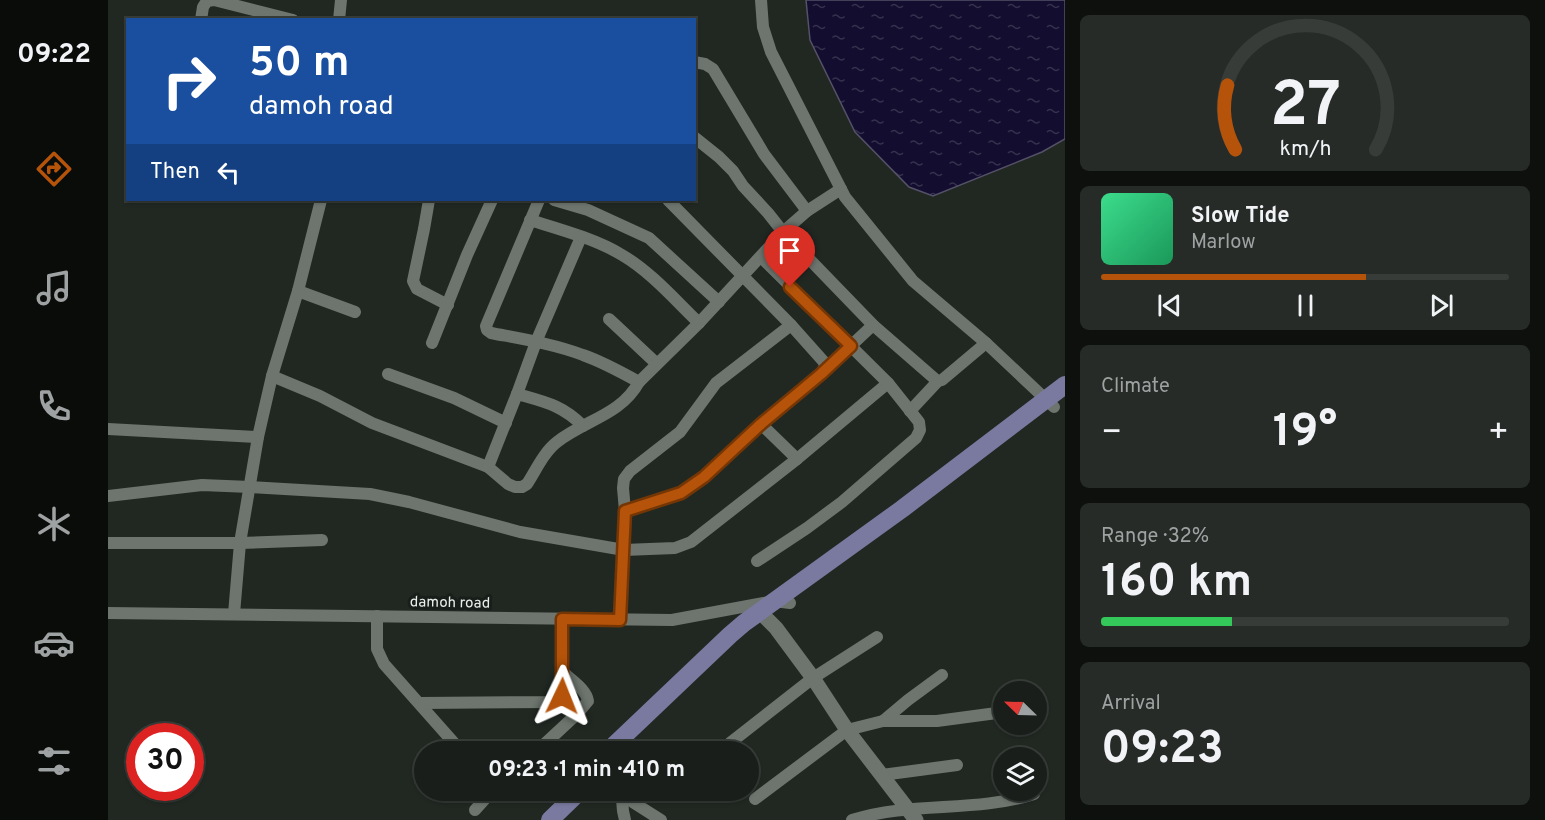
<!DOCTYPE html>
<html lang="en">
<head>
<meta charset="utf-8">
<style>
  :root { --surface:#191e1a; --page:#262b27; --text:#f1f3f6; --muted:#9fa2a2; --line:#373c39; --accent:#b45309 }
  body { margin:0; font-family:Overpass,sans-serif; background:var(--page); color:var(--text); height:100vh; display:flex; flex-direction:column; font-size:22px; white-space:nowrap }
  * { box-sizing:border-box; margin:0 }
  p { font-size:20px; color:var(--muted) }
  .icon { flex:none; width:33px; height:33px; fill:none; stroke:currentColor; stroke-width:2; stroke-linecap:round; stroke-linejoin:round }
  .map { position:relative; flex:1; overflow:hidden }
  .details { display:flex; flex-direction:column; gap:15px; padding:15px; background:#0e100e; width:480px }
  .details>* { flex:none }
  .guide { position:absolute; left:18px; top:18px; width:570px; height:183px; border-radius:0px; box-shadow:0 2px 4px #0004,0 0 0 2px var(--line); background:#1a4fa0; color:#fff; overflow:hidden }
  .needle { width:39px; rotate:293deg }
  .tools { position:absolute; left:885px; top:681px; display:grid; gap:12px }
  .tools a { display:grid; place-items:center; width:54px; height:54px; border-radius:50%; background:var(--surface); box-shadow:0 2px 4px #0004,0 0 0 2px var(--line); font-size:30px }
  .speed { position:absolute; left:18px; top:723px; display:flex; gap:12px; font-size:30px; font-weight:700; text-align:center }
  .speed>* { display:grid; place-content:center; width:78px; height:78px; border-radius:50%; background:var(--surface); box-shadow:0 2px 4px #0004,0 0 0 2px var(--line); line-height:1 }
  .speed .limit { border:9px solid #d22; background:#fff; color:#111 }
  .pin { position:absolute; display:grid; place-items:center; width:51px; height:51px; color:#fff; margin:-62px -26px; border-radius:50% 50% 50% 0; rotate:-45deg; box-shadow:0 0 6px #0007 }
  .pin .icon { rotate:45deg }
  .me { position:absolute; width:66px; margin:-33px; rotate:2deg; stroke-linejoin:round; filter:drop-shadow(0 0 4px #0008) }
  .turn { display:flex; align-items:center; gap:21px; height:126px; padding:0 24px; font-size:27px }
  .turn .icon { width:78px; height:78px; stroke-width:2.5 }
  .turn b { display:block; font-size:42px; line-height:51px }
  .then { display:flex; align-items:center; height:57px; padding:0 24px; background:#0003; gap:12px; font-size:22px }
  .big { font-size:45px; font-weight:700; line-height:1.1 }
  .details .card { flex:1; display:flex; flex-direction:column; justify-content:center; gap:9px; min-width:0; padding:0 21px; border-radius:9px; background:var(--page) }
  .details .dial { align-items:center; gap:0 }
  .dial svg { height:156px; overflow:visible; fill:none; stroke:var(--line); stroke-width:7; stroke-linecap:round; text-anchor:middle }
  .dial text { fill:var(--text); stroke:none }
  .song { display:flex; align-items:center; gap:18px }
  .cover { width:72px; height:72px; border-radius:9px; background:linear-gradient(135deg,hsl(150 70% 55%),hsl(150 70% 35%)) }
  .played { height:6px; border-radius:3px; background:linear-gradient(90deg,var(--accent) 65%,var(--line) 65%) }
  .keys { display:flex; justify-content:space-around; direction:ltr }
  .heat { display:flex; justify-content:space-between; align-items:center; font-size:33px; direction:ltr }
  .charge { height:9px; border-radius:4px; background:linear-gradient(90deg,#34c759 32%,var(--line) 0) }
  .trip { position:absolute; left:306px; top:741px; width:345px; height:60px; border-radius:30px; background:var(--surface); box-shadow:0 2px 4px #0004,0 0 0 2px var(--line); font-weight:700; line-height:60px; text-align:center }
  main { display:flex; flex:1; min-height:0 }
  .dock { display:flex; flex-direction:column; width:108px; justify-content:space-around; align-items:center; background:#0a0c0a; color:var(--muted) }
  .dock .icon { width:42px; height:42px }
  .dock .current { color:var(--accent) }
  .dock b { font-size:27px; color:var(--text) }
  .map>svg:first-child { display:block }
  .water { fill:url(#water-ripples); stroke:#545168; stroke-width:1.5 }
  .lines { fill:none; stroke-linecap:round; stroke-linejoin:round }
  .minor { stroke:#6d756e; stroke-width:12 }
  .tertiary { stroke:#6d756e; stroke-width:15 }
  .primary { stroke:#7a7aa0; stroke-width:18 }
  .route-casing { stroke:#753606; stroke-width:15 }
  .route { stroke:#b45309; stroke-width:10 }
  .labels { text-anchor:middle; stroke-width:6; stroke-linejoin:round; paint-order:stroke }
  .street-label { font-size:15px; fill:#ebefec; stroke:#181e19 }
</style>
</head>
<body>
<main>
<nav class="dock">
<b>09:22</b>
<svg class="icon current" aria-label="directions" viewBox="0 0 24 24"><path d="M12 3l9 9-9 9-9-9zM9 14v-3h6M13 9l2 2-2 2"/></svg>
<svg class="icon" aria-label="music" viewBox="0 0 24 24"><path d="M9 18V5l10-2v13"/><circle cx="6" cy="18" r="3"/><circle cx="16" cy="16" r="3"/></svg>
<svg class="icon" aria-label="phone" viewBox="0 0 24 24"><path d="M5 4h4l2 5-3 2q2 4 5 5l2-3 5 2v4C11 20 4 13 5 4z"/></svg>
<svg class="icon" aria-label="climate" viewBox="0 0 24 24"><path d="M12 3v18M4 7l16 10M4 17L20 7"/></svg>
<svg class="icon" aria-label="car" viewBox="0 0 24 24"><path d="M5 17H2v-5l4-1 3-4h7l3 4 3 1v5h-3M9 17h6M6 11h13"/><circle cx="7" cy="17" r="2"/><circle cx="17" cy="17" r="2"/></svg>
<svg class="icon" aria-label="filters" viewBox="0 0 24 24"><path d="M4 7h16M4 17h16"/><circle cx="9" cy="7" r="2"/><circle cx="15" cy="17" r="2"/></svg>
</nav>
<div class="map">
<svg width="957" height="820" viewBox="0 0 957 820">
  <defs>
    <pattern id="water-ripples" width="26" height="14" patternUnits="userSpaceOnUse" patternTransform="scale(1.5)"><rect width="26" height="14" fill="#130d2f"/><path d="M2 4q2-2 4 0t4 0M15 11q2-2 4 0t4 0" fill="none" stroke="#36314d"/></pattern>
  </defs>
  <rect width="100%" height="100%" fill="#212822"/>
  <polygon class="water" points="698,0 957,0 957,139 934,152 825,196 801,187 747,132 702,40"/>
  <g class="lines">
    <g class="minor">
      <polyline points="653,0 655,27 663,52 737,197 805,281 878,343 946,407"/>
      <polyline points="93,20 95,7 99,1 106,0 185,20"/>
      <polyline points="231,20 233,0"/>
      <polyline points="586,62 597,64 605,69 656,154 699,211"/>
      <polyline points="586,137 611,157 625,171 635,186 660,213 675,232 765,325 827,379 830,381 834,380 878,343"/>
      <polyline points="321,200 316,229 305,281 309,289 340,305"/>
      <path d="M 431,200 L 378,326 L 379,330 L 383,333 C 414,339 446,344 475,355 C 495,362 513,372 531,382"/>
      <polyline points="446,200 480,210 541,238 611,302"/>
      <path d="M 422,220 C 451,229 488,239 514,255 C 543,272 567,300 591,323"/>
      <polyline points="190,291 247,312"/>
      <polyline points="501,319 549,364"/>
      <polyline points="324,343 359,255 384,200"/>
      <polyline points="716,371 765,325"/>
      <polyline points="280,374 346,398 398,423"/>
      <path d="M 164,376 L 212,396 L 264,423 L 380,467 L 400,484 L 407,487 L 414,487 L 419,484 C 428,470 436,452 449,442 C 477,420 513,415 531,382 L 591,323 L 675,232 L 699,211 L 733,189"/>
      <path d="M 409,394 C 437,402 454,405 475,426"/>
      <polyline points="802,411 830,381"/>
      <polyline points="653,424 689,459"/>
      <polyline points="0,429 150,437"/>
      <polyline points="380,467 409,394 428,342 473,237"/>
      <polyline points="0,496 94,485 142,487 262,494 301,502 412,532 516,550 567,548 583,542 689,459 780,383"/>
      <polyline points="517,511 573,493 596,477 653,424 713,374 717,366 716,362 683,325 560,200"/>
      <polyline points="0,543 132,543 214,540"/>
      <polyline points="649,561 699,528 734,502 808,438 812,430 811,422 780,383 653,257"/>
      <polyline points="0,613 564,620 666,601 682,603"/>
      <polyline points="126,614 132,543 150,437 164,376 190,291 213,200"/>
      <polyline points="269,616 269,649 276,664 354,752"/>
      <polyline points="512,620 517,511 515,488 516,479 522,471 572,432 608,383 683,325"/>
      <polyline points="312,703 449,702 454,696 455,690 454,619"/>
      <polyline points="775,721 800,700 834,675"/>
      <polyline points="622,743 705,678 769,637"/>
      <path d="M 428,752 L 470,713 L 480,701 C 478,689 464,681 455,672"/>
      <polyline points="774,775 849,765"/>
      <polyline points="505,790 514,799 523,801 553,820"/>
      <polyline points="514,799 515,811 517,820"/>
      <polyline points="647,799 739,730 775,721 829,721 896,712"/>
      <polyline points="367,810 385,790"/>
      <path d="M 744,820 C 803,801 867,813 926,794"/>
    </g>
    <polyline class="tertiary" points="652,612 668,628 705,678 739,730 808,820"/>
    <g class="primary">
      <polyline points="499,752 622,635 636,623 794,509 957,385"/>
      <polyline points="442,820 473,790"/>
    </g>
  </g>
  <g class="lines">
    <g class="route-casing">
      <polyline id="route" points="454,696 454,619 512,620 517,511 573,493 596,477 653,424 713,374 743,346 682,287"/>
    </g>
    <use href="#route" class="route"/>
  </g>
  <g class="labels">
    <g class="street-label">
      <text transform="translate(342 602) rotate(1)" y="5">damoh road</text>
    </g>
  </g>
</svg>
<div class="tools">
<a><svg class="needle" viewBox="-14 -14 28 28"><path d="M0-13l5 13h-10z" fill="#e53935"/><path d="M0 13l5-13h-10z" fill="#9fa2a2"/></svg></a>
<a><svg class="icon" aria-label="layers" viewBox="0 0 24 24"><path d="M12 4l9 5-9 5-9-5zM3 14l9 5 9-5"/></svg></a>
</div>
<div class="speed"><div class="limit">30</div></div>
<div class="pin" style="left:682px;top:287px;background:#d93025"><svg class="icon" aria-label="arrive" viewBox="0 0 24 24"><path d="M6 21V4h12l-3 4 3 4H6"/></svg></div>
<svg class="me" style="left:454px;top:696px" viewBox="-20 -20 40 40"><path d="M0-17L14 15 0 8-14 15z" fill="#b45309" stroke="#fff" stroke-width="4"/></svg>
<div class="trip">09:23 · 1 min · 410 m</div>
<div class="guide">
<div class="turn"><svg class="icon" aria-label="right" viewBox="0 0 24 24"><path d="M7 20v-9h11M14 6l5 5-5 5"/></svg><div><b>50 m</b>damoh road</div></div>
<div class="then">Then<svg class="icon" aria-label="left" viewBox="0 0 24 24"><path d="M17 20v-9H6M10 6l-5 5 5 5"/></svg></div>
</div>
</div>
<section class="details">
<div class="card dial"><svg viewBox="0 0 100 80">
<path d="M14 69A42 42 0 1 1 86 69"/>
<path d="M14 69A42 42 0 0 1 10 36" stroke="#b45309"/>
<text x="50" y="56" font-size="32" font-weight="700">27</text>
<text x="50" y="72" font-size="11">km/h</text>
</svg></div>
<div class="card">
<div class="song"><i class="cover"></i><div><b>Slow Tide</b><p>Marlow</p></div></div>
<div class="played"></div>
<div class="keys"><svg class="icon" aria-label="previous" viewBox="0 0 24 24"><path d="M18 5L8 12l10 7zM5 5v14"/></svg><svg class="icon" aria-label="pause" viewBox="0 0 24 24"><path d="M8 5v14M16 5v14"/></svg><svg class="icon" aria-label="next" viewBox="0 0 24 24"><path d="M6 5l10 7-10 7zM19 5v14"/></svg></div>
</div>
<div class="card"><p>Climate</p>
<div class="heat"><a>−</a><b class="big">19°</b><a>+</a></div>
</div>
<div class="card"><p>Range · 32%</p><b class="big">160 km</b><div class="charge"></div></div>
<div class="card"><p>Arrival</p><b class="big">09:23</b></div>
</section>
</main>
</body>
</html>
